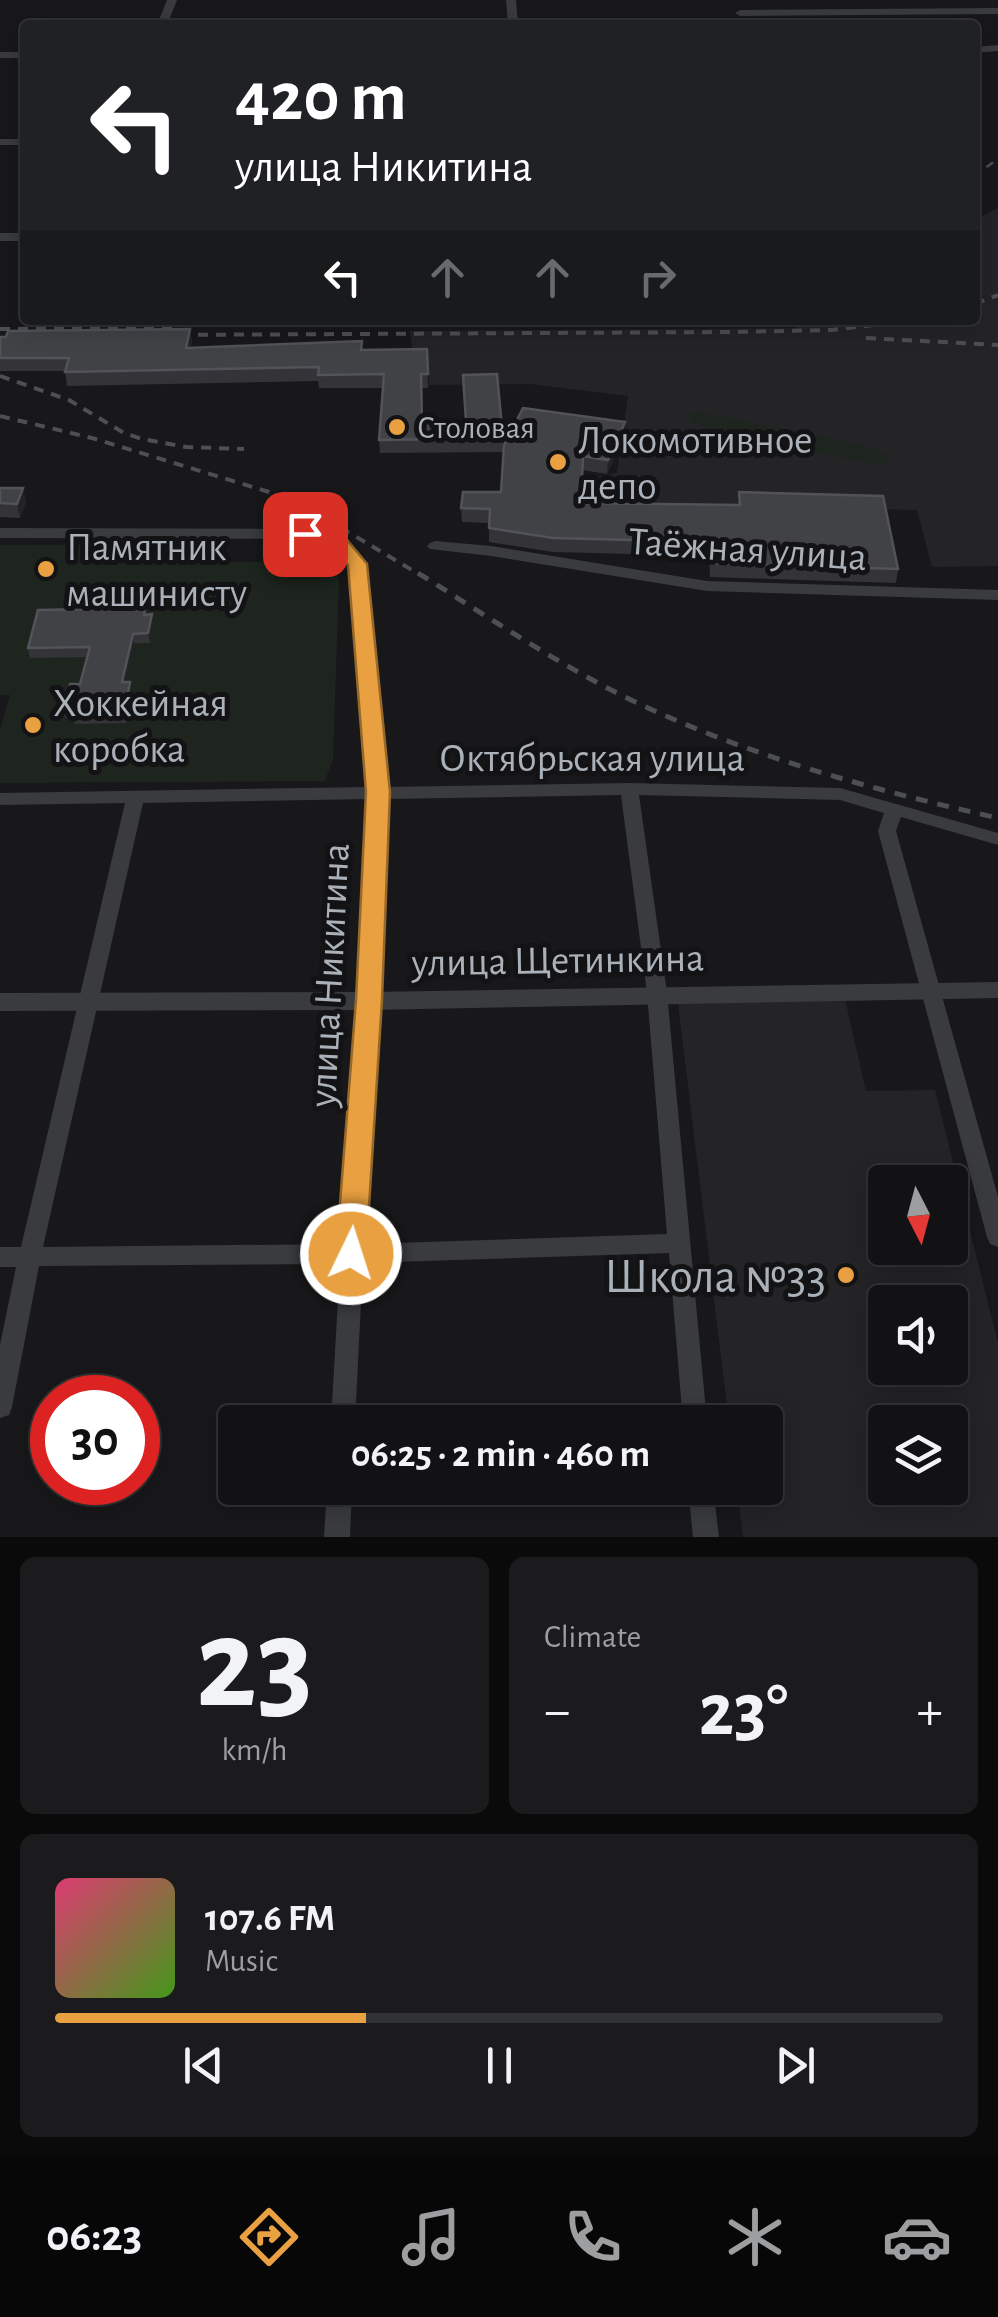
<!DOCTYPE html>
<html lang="en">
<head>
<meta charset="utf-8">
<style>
  :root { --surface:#121214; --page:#1b1b1d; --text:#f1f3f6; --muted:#9c9ea0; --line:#313234; --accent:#e8a041 }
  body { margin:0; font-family:"Alegreya Sans",sans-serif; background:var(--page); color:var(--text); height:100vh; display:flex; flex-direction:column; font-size:38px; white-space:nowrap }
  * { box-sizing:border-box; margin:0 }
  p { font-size:32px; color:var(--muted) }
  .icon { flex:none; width:55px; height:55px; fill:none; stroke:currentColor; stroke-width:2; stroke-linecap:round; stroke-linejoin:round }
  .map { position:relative; height:1537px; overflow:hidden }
  .panel { display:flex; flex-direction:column; gap:20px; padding:20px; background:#0a0a0b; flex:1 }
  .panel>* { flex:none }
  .guide { position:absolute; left:20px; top:20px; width:960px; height:305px; border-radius:10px; box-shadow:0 5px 25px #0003,0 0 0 2px var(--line); background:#202124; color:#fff; overflow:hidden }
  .needle { width:65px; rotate:174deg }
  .fabs { position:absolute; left:868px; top:1165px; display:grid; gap:20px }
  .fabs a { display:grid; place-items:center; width:100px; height:100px; border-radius:10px; background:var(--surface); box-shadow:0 5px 25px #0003,0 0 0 2px var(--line); font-size:50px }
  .speed { position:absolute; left:30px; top:1375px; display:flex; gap:20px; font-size:50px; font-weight:700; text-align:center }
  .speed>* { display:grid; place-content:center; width:130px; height:130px; border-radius:50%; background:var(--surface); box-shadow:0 5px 25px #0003,0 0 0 2px var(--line); line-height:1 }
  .speed .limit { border:15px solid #d22; background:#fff; color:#111 }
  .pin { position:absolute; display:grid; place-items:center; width:85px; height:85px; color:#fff; margin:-42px; border-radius:20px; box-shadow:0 5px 15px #0006 }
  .me { position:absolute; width:110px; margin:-55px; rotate:4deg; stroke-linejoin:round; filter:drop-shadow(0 0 8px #0008) }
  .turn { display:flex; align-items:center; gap:35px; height:210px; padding:0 50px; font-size:45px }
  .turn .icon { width:130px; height:130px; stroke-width:2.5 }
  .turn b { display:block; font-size:70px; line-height:85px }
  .lanes { display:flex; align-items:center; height:95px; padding:0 50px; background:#0003; justify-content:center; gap:50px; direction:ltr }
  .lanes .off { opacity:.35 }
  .big { font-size:75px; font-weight:700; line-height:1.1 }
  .panel .widget { flex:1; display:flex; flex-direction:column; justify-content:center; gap:15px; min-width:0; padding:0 35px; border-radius:15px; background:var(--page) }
  .panel .dial { align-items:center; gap:0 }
  .dial b { font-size:130px; line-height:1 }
  .song { display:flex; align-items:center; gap:30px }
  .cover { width:120px; height:120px; border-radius:15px; background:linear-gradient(135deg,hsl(340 70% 55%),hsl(100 70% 35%)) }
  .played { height:10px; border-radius:5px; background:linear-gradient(90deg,var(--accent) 35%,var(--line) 35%) }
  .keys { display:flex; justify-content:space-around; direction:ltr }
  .heat { display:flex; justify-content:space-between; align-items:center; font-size:55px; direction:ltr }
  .panel .tiles { flex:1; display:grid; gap:20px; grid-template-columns:1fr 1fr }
  .widget:last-child { grid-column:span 2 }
  .trip { position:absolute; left:218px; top:1405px; width:565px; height:100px; border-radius:10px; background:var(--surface); box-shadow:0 5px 25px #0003,0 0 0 2px var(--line); font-weight:700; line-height:100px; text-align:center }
  .dock { display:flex; height:160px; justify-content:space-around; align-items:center; background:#070708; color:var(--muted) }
  .dock .icon { width:70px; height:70px }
  .dock .current { color:var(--accent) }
  .dock b { font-size:45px; color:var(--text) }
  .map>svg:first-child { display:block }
  .built { fill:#242427; fill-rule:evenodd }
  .green { fill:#1e251e }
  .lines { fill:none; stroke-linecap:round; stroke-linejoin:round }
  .minor { fill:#393b3f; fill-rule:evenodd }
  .tertiary { fill:#393b3f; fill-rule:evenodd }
  .rail-far2 { stroke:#4c4f54; stroke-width:2.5; stroke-dasharray:8 6; stroke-linecap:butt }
  .rail-far1 { stroke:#4c4f54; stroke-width:4; stroke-dasharray:10 8; stroke-linecap:butt }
  .rail { stroke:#4c4f54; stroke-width:5; stroke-dasharray:12 10; stroke-linecap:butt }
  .wall { fill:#343438 }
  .shaded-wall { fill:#232326 }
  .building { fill:#414246; stroke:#515358; stroke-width:2.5 }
  .route { fill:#e8a041; stroke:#97682a; stroke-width:2.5 }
  .poi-dot { fill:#e8a041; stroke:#131315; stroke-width:4 }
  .labels { text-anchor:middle; stroke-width:10; stroke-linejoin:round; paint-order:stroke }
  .far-poi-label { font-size:32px; fill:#abb1b9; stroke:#131315; text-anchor:start }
  .poi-label { font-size:40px; fill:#abb1b9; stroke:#131315; text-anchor:start }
  .street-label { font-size:40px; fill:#abb1b9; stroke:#131315 }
  .near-poi-label { font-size:48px; fill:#abb1b9; stroke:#131315; text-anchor:end }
</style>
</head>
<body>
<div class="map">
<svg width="998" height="1537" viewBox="0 0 998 1537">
  <rect width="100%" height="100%" fill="#18181a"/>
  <g class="built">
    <polygon points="998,208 998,566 932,567 917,510 591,504 592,477 617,473 628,396 530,384 429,385 428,363 414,363 410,331 797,328 792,320 975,320 975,219"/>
    <path d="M 845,999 L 866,1091 L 935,1090 L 998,1343 L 998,1537 L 743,1537 L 737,1488 L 765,1488 L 765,1422 L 729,1422 L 678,1004 ZM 885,1182 L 950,1182 L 950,1248 L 885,1248 ZM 885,1302 L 950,1302 L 950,1368 L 885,1368 ZM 885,1422 L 950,1422 L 950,1488 L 885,1488 Z"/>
  </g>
  <g class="green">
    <polygon points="700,412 859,444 883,452 890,458 888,463 877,464 732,437 689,421 691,414"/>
    <polygon points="0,545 114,545 157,563 333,561 339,580 333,759 325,781 0,783 0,730 10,695 0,695"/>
  </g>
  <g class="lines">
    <g class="minor">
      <polygon points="506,0 516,0 518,25 508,25"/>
      <polygon points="998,8 998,14 740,16 735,13 740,10"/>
      <polygon points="998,45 998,51 975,53 975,47"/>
      <rect x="0" y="52" width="25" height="6"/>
      <rect x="0" y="139" width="25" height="6"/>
      <rect x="0" y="233" width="25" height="8"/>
      <path d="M 336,534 L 341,536 L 365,563 L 386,787 L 629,783 L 840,788 L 998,833 L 998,845 L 901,817 L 896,831 L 998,1197 L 998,1247 L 990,1244 L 987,1237 L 878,831 L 884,813 L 840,800 L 639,795 L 667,993 L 707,1422 L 683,1422 L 669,1253 L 363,1263 L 355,1422 L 331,1422 L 340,1264 L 39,1266 L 12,1407 L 9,1415 L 0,1418 L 0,1345 L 16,1267 L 0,1267 L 0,1247 L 21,1247 L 125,803 L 0,805 L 0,793 L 369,787 L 349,564 L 328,539 ZM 621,795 L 647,993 L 667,1234 L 364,1244 L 387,799 ZM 369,799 L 342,1244 L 43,1247 L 143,803 Z"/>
      <polygon points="435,541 491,546 707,581 998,590 998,600 707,591 491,556 430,549 427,546 430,543"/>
      <polygon points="327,1488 352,1488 350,1537 324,1537"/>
      <polygon points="688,1488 713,1488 719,1537 693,1537"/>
    </g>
    <g class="tertiary">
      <polygon points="167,0 177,0 167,25 157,25"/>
      <polygon points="0,528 305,529 342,535 345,539 336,544 305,539 0,538"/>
      <polygon points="998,982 998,998 369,1010 0,1011 0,993 369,992"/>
    </g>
    <polyline class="rail-far2" points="975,175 998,159"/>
    <g class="rail-far1">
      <polyline points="975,304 998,295"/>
      <polyline points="0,329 175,328"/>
      <polyline points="162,335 731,332 831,330 917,320"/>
      <polyline points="866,338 998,345"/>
      <polyline points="0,376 69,400 124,433 142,439 186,447 244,449"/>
      <polyline points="0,416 92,438 269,492 318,514 422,576"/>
    </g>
    <path class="rail" d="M 418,573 C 485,615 550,659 621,695 C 740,754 869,789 998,818"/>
  </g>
  <g class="wall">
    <polygon points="190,329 192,342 190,348 362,350 427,349 428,388 421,388 422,423 503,438 503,452 380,453 379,440 383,388 319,388 318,381 67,386 65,371 0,371 0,339"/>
    <polygon points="624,436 607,474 582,470 581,503 738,505 739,492 898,569 896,583 710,577 709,556 553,552 489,542 489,523 462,522 461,508 501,492"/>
    <polygon points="0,488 23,488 26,502 20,518 0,517"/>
    <polygon points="146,615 154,624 150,643 134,643 126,682 132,692 126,723 75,724 74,718 65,718 63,708 80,684 87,657 30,658 28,648"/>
  </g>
  <g class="shaded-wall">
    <polygon points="190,329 192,342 188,361 186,348"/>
    <polygon points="625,422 624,436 607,474 608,460"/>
    <polygon points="23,488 26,502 20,518 17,504"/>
    <polygon points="152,614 154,624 150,643 148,633"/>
    <polygon points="133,634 134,643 124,692 122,682"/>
    <polygon points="130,682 132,692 126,723 124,713"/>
  </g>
  <g class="building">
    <polygon points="190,329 186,348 362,341 361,350 427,349 428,374 421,374 422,423 466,422 463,375 497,374 503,438 379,440 384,374 318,375 319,367 65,372 69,358 0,358 0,339 1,337 6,337 8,331"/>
    <polygon points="523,408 625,422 608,460 583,456 581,503 740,505 739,492 883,496 898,569 711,563 710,542 553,538 489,528 490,509 461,508 463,492 501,492 504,445"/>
    <polygon points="0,488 23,488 17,504 0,503"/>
    <polygon points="145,608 144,615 152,614 148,633 133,634 122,682 130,682 124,713 73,714 74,708 63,708 70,684 80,684 90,647 28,648 38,610"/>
  </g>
  <polygon class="route" points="305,528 343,535 367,564 390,792 382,1000 366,1254 361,1262 351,1266 340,1262 336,1254 356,1000 366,792 348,565 330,544 298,538 298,530"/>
  <g class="poi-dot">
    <circle cx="397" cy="427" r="10"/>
    <circle cx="558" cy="462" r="10"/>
    <circle cx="46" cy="569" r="10"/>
    <circle cx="33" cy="725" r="10"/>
    <circle cx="846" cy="1275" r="10"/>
  </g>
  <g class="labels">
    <g class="far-poi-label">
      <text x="417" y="438">Столовая</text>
    </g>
    <g class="poi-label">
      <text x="578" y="453">Локомотивное<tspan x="578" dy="46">депо</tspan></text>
      <text x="66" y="560">Памятник<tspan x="66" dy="46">машинисту</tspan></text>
      <text x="53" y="716">Хоккейная<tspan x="53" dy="46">коробка</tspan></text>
    </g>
    <g class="street-label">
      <text transform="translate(748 548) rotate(4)" y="14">Таёжная улица</text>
      <text x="592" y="771">Октябрьская улица</text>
      <text transform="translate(558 959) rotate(-1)" y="14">улица Щетинкина</text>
      <text transform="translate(328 975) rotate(-87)" y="14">улица Никитина</text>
    </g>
    <g class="near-poi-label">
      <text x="826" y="1292">Школа №33</text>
    </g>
  </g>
</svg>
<div class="fabs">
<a><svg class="needle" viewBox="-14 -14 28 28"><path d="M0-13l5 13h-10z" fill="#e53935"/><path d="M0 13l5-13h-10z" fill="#9c9ea0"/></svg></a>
<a><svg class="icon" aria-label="sound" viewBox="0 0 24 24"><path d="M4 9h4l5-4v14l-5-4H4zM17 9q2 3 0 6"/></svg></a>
<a><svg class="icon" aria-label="layers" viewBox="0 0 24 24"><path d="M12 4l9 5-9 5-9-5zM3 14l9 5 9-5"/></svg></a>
</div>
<div class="speed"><div class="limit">30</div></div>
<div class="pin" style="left:305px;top:534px;background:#d93025"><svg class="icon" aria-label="arrive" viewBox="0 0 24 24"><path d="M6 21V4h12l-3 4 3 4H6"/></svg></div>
<svg class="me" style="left:351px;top:1254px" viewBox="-20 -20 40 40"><circle r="17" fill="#e8a041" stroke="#fff" stroke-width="3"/><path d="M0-11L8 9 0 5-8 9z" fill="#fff"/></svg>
<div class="trip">06:25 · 2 min · 460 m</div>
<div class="guide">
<div class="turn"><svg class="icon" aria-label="left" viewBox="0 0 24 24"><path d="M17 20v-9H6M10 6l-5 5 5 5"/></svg><div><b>420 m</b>улица Никитина</div></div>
<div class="lanes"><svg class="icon" aria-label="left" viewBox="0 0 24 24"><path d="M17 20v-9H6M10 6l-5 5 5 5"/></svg><svg class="icon off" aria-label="ahead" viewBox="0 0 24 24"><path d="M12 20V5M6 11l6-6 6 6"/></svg><svg class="icon off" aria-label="ahead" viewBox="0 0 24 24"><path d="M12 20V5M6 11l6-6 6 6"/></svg><svg class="icon off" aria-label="right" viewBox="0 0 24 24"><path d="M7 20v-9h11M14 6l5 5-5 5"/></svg></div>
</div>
</div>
<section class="panel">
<div class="tiles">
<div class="widget dial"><b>23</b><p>km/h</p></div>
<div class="widget"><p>Climate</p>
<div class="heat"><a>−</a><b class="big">23°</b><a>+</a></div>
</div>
<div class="widget">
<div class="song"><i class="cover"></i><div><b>107.6 FM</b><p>Music</p></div></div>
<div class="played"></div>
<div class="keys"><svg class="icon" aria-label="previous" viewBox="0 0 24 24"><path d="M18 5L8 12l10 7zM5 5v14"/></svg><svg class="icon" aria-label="pause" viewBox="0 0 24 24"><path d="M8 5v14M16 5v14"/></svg><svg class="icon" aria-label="next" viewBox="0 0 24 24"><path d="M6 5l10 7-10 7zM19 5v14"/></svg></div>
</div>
</div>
</section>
<nav class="dock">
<b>06:23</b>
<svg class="icon current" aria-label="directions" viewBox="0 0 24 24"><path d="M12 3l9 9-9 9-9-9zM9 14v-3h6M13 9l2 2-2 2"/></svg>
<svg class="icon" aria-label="music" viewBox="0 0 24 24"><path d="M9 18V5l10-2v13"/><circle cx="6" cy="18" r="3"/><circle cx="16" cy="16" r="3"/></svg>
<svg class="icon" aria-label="phone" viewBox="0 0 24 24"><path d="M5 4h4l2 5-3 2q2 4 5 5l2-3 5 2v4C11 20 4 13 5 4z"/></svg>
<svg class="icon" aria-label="climate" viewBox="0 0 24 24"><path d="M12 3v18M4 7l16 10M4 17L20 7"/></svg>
<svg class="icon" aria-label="car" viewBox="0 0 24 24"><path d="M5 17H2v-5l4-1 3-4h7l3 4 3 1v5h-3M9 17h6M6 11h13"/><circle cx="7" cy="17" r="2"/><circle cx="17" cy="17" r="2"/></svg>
</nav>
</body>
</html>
